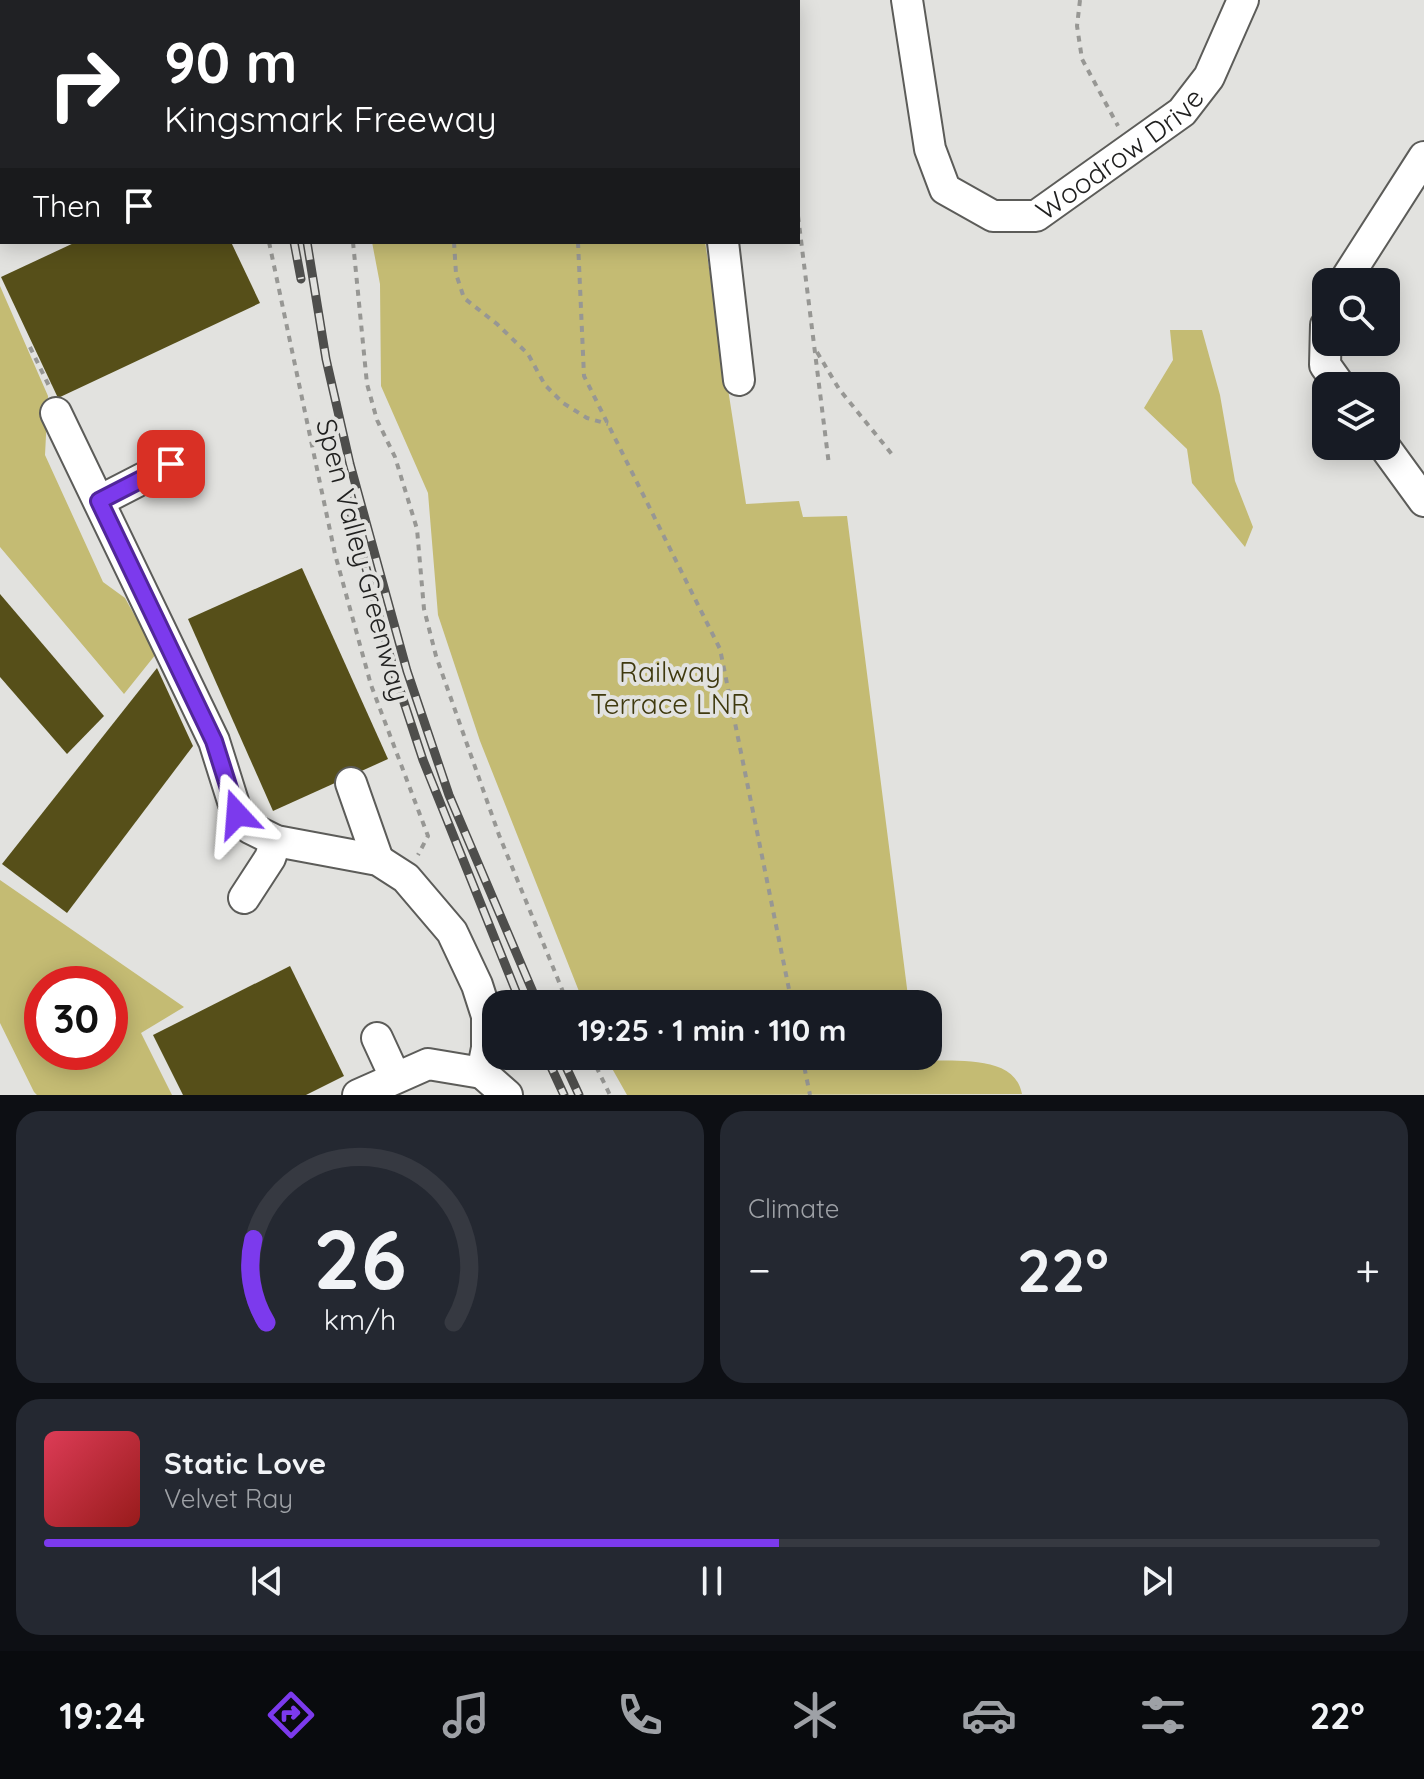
<!DOCTYPE html>
<html lang="en">
<head>
<meta charset="utf-8">
<style>
  :root { --surface:#171b24; --page:#242831; --text:#f1f3f6; --muted:#9ea1a6; --line:#363941; --accent:#7c3aed }
  body { margin:0; font-family:Quicksand,sans-serif; background:var(--page); color:var(--text); height:100vh; display:flex; flex-direction:column; font-size:30px; white-space:nowrap }
  * { box-sizing:border-box; margin:0 }
  p { font-size:26px; color:var(--muted) }
  .icon { flex:none; width:44px; height:44px; fill:none; stroke:currentColor; stroke-width:2; stroke-linecap:round; stroke-linejoin:round }
  .map { position:relative; height:1095px; overflow:hidden }
  .drawer { display:flex; flex-direction:column; gap:16px; padding:16px; background:#0d0f14; flex:1 }
  .drawer>* { flex:none }
  .banner { position:absolute; left:0px; top:0px; width:800px; height:244px; box-shadow:0 4px 20px #0003; background:#202124; color:#fff; overflow:hidden }
  .fabs { position:absolute; left:1312px; top:268px; display:grid; gap:16px }
  .fabs a { display:grid; place-items:center; width:88px; height:88px; border-radius:16px; background:var(--surface); box-shadow:0 4px 20px #0003; font-size:40px }
  .speed { position:absolute; left:24px; top:966px; display:flex; gap:16px; font-size:40px; font-weight:700; text-align:center }
  .speed>* { display:grid; place-content:center; width:104px; height:104px; border-radius:50%; background:var(--surface); box-shadow:0 4px 20px #0003; line-height:1 }
  .speed .limit { border:12px solid #d22; background:#fff; color:#111 }
  .pin { position:absolute; display:grid; place-items:center; width:68px; height:68px; color:#fff; margin:-34px; border-radius:16px; box-shadow:0 4px 12px #0006 }
  .me { position:absolute; width:88px; margin:-44px; rotate:341deg; stroke-linejoin:round; filter:drop-shadow(0 0 6px #0008) }
  .turn { display:flex; align-items:center; gap:28px; height:168px; padding:0 32px; font-size:36px }
  .turn .icon { width:104px; height:104px; stroke-width:2.5 }
  .turn b { display:block; font-size:56px; line-height:68px }
  .then { display:flex; align-items:center; height:76px; padding:0 32px; background:#0003; gap:16px; font-size:30px }
  .big { font-size:60px; font-weight:700; line-height:1.1 }
  .drawer .card { flex:1; display:flex; flex-direction:column; justify-content:center; gap:12px; min-width:0; padding:0 28px; border-radius:24px; background:var(--page) }
  .drawer .dial { align-items:center; gap:0 }
  .dial svg { height:208px; overflow:visible; fill:none; stroke:var(--line); stroke-width:7; stroke-linecap:round; text-anchor:middle }
  .dial text { fill:var(--text); stroke:none }
  .song { display:flex; align-items:center; gap:24px }
  .cover { width:96px; height:96px; border-radius:12px; background:linear-gradient(135deg,hsl(350 70% 55%),hsl(0 70% 35%)) }
  .played { height:8px; border-radius:4px; background:linear-gradient(90deg,var(--accent) 55%,var(--line) 55%) }
  .keys { display:flex; justify-content:space-around; direction:ltr }
  .heat { display:flex; justify-content:space-between; align-items:center; font-size:44px; direction:ltr }
  .drawer .tiles { flex:1; display:grid; gap:16px; grid-template-columns:1fr 1fr }
  .card:last-child { grid-column:span 2 }
  .trip { position:absolute; left:482px; top:990px; width:460px; height:80px; border-radius:24px; background:var(--surface); box-shadow:0 4px 20px #0003; font-weight:700; line-height:80px; text-align:center }
  .tab-bar { display:flex; height:128px; justify-content:space-around; align-items:center; background:#090b0e; color:var(--muted) }
  .tab-bar .icon { width:56px; height:56px }
  .tab-bar .selected { color:var(--accent) }
  .tab-bar b { font-size:36px; color:var(--text) }
  .map>svg:first-child { display:block }
  .green { fill:#c4bb73; fill-rule:evenodd }
  .building { fill:#564f19 }
  .lines { fill:none; stroke-linecap:round; stroke-linejoin:round }
  .minor-casing { stroke:#5c5c59; stroke-width:34 }
  .path { stroke:#979794; stroke-width:4; stroke-dasharray:6 6; stroke-linecap:butt }
  .minor { stroke:#fff; stroke-width:30 }
  .rail-casing { stroke:#4e4e4c; stroke-width:9 }
  .rail { stroke:#e2e2df; stroke-width:6; stroke-dasharray:18; stroke-linecap:butt }
  .route-casing { stroke:#51269a; stroke-width:20 }
  .route { stroke:#7c3aed; stroke-width:14 }
  .labels { text-anchor:middle; stroke-width:8; stroke-linejoin:round; paint-order:stroke }
  .street-label { font-size:28px; fill:#212120; stroke:#e2e2df }
  .park-label { font-size:28px; fill:#3f390e; stroke:#e2e2df }
</style>
</head>
<body>
<div class="map">
<svg width="1424" height="1095" viewBox="0 0 1424 1095">
  <rect width="100%" height="100%" fill="#e2e2df"/>
  <g class="green">
    <polygon points="347,0 667,0 667,2 346,2"/>
    <polygon points="372,242 705,242 746,504 799,501 803,517 847,516 909,1004 584,1004 480,741 438,615 428,493 381,386 380,284"/>
    <polygon points="0,286 48,396 45,455 103,582 125,598 156,654 124,694 0,547"/>
    <polygon points="1170,330 1202,330 1220,395 1235,481 1253,527 1245,547 1192,483 1187,449 1144,408 1173,360"/>
    <path d="M 0,880 L 184,1007 L 141,1033 L 172,1095 L 37,1095 L 34,1092 L 0,1023 ZM 110,984 L 110,1052 L 42,1052 L 42,984 Z"/>
    <path d="M 605,1056 L 921,1056 L 928,1060 C 959,1062 1015,1055 1022,1094 L 627,1095 Z"/>
  </g>
  <g class="building">
    <polygon points="76,242 231,242 260,303 58,398 1,277"/>
    <polygon points="302,568 388,759 273,811 188,619"/>
    <polygon points="0,594 104,716 67,754 0,677"/>
    <polygon points="157,668 193,746 67,913 2,864"/>
    <polygon points="290,966 344,1076 306,1095 183,1095 153,1035"/>
  </g>
  <g class="lines">
    <g class="minor-casing">
      <g id="minor">
        <polyline points="16,0 19,2"/>
        <polyline points="696,0 696,2"/>
        <path id="s1" d="M 907,0 L 930,149 L 945,189 L 993,216 L 1036,216 L 1182,112 L 1209,77 L 1243,0"/>
        <polyline points="723,242 739,380"/>
        <polyline points="1344,282 1424,157"/>
        <polyline points="1326,325 1325,365 1340,386"/>
        <polyline points="56,413 214,741 237,814 250,828 276,841 378,860 406,878 452,932 477,985 487,1016 487,1048 482,1073 507,1095"/>
        <polyline points="1384,446 1424,501"/>
        <polyline points="99,501 171,464"/>
        <polyline points="351,783 378,860"/>
        <polyline points="244,898 270,858 276,841"/>
        <polyline points="377,1038 395,1077"/>
        <polyline points="358,1095 428,1064 482,1073"/>
      </g>
    </g>
    <g class="path">
      <polyline points="230,0 230,2"/>
      <polyline points="770,0 770,2"/>
      <polyline points="1080,0 1077,26 1082,59 1118,126"/>
      <polyline points="327,2 328,0"/>
      <polyline points="560,2 561,0"/>
      <polyline points="798,216 829,465"/>
      <polyline points="269,242 335,554 371,685 428,836 418,855"/>
      <polyline points="353,242 367,384 377,420 395,457 417,529 424,609 436,656 499,835 568,1004"/>
      <polyline points="454,242 456,274 464,298 497,324 528,354 545,385 563,403 587,418 608,424"/>
      <polyline points="578,242 584,376 720,649 792,1004"/>
      <polyline points="30,347 50,388"/>
      <polyline points="817,352 839,389 895,458"/>
      <polyline points="591,1056 610,1095"/>
      <polyline points="802,1056 810,1095"/>
    </g>
    <use href="#minor" class="minor"/>
    <g class="rail-casing">
      <g id="rail">
        <polyline points="266,0 267,2"/>
        <polyline points="279,0 279,2"/>
        <polyline points="294,242 301,279"/>
        <polyline points="307,242 326,359 350,464 407,671 449,795 538,1004"/>
        <polyline points="347,498 395,675 423,760 521,1004"/>
        <polyline points="546,1056 564,1095"/>
        <polyline points="561,1056 579,1095"/>
      </g>
    </g>
    <use href="#rail" class="rail"/>
  </g>
  <g class="lines">
    <g class="route-casing">
      <polyline id="route" points="171,464 99,501 214,741 237,814"/>
    </g>
    <use href="#route" class="route"/>
  </g>
  <g class="labels">
    <g class="street-label">
      <text dy="10" stroke="none"><textPath href="#s1" startOffset="396">Woodrow Drive</textPath></text>
      <text transform="translate(363 560) rotate(75)" y="10">Spen Valley Greenway</text>
    </g>
    <g class="park-label">
      <text x="670" y="682">Railway<tspan x="670" dy="32">Terrace LNR</tspan></text>
    </g>
  </g>
</svg>
<div class="fabs">
<a><svg class="icon" aria-label="search" viewBox="0 0 24 24"><circle cx="10" cy="10" r="6"/><path d="M15 15l6 6"/></svg></a>
<a><svg class="icon" aria-label="layers" viewBox="0 0 24 24"><path d="M12 4l9 5-9 5-9-5zM3 14l9 5 9-5"/></svg></a>
</div>
<div class="speed"><div class="limit">30</div></div>
<div class="pin" style="left:171px;top:464px;background:#d93025"><svg class="icon" aria-label="arrive" viewBox="0 0 24 24"><path d="M6 21V4h12l-3 4 3 4H6"/></svg></div>
<svg class="me" style="left:237px;top:814px" viewBox="-20 -20 40 40"><path d="M0-17L14 15 0 8-14 15z" fill="#7c3aed" stroke="#fff" stroke-width="4"/></svg>
<div class="trip">19:25 · 1 min · 110 m</div>
<div class="banner">
<div class="turn"><svg class="icon" aria-label="right" viewBox="0 0 24 24"><path d="M7 20v-9h11M14 6l5 5-5 5"/></svg><div><b>90 m</b>Kingsmark Freeway</div></div>
<div class="then">Then<svg class="icon" aria-label="arrive" viewBox="0 0 24 24"><path d="M6 21V4h12l-3 4 3 4H6"/></svg></div>
</div>
</div>
<section class="drawer">
<div class="tiles">
<div class="card dial"><svg viewBox="0 0 100 80">
<path d="M14 69A42 42 0 1 1 86 69"/>
<path d="M14 69A42 42 0 0 1 9 37" stroke="#7c3aed"/>
<text x="50" y="56" font-size="32" font-weight="700">26</text>
<text x="50" y="72" font-size="11">km/h</text>
</svg></div>
<div class="card"><p>Climate</p>
<div class="heat"><a>−</a><b class="big">22°</b><a>+</a></div>
</div>
<div class="card">
<div class="song"><i class="cover"></i><div><b>Static Love</b><p>Velvet Ray</p></div></div>
<div class="played"></div>
<div class="keys"><svg class="icon" aria-label="previous" viewBox="0 0 24 24"><path d="M18 5L8 12l10 7zM5 5v14"/></svg><svg class="icon" aria-label="pause" viewBox="0 0 24 24"><path d="M8 5v14M16 5v14"/></svg><svg class="icon" aria-label="next" viewBox="0 0 24 24"><path d="M6 5l10 7-10 7zM19 5v14"/></svg></div>
</div>
</div>
</section>
<nav class="tab-bar">
<b>19:24</b>
<svg class="icon selected" aria-label="directions" viewBox="0 0 24 24"><path d="M12 3l9 9-9 9-9-9zM9 14v-3h6M13 9l2 2-2 2"/></svg>
<svg class="icon" aria-label="music" viewBox="0 0 24 24"><path d="M9 18V5l10-2v13"/><circle cx="6" cy="18" r="3"/><circle cx="16" cy="16" r="3"/></svg>
<svg class="icon" aria-label="phone" viewBox="0 0 24 24"><path d="M5 4h4l2 5-3 2q2 4 5 5l2-3 5 2v4C11 20 4 13 5 4z"/></svg>
<svg class="icon" aria-label="climate" viewBox="0 0 24 24"><path d="M12 3v18M4 7l16 10M4 17L20 7"/></svg>
<svg class="icon" aria-label="car" viewBox="0 0 24 24"><path d="M5 17H2v-5l4-1 3-4h7l3 4 3 1v5h-3M9 17h6M6 11h13"/><circle cx="7" cy="17" r="2"/><circle cx="17" cy="17" r="2"/></svg>
<svg class="icon" aria-label="filters" viewBox="0 0 24 24"><path d="M4 7h16M4 17h16"/><circle cx="9" cy="7" r="2"/><circle cx="15" cy="17" r="2"/></svg>
<b>22°</b>
</nav>
</body>
</html>
